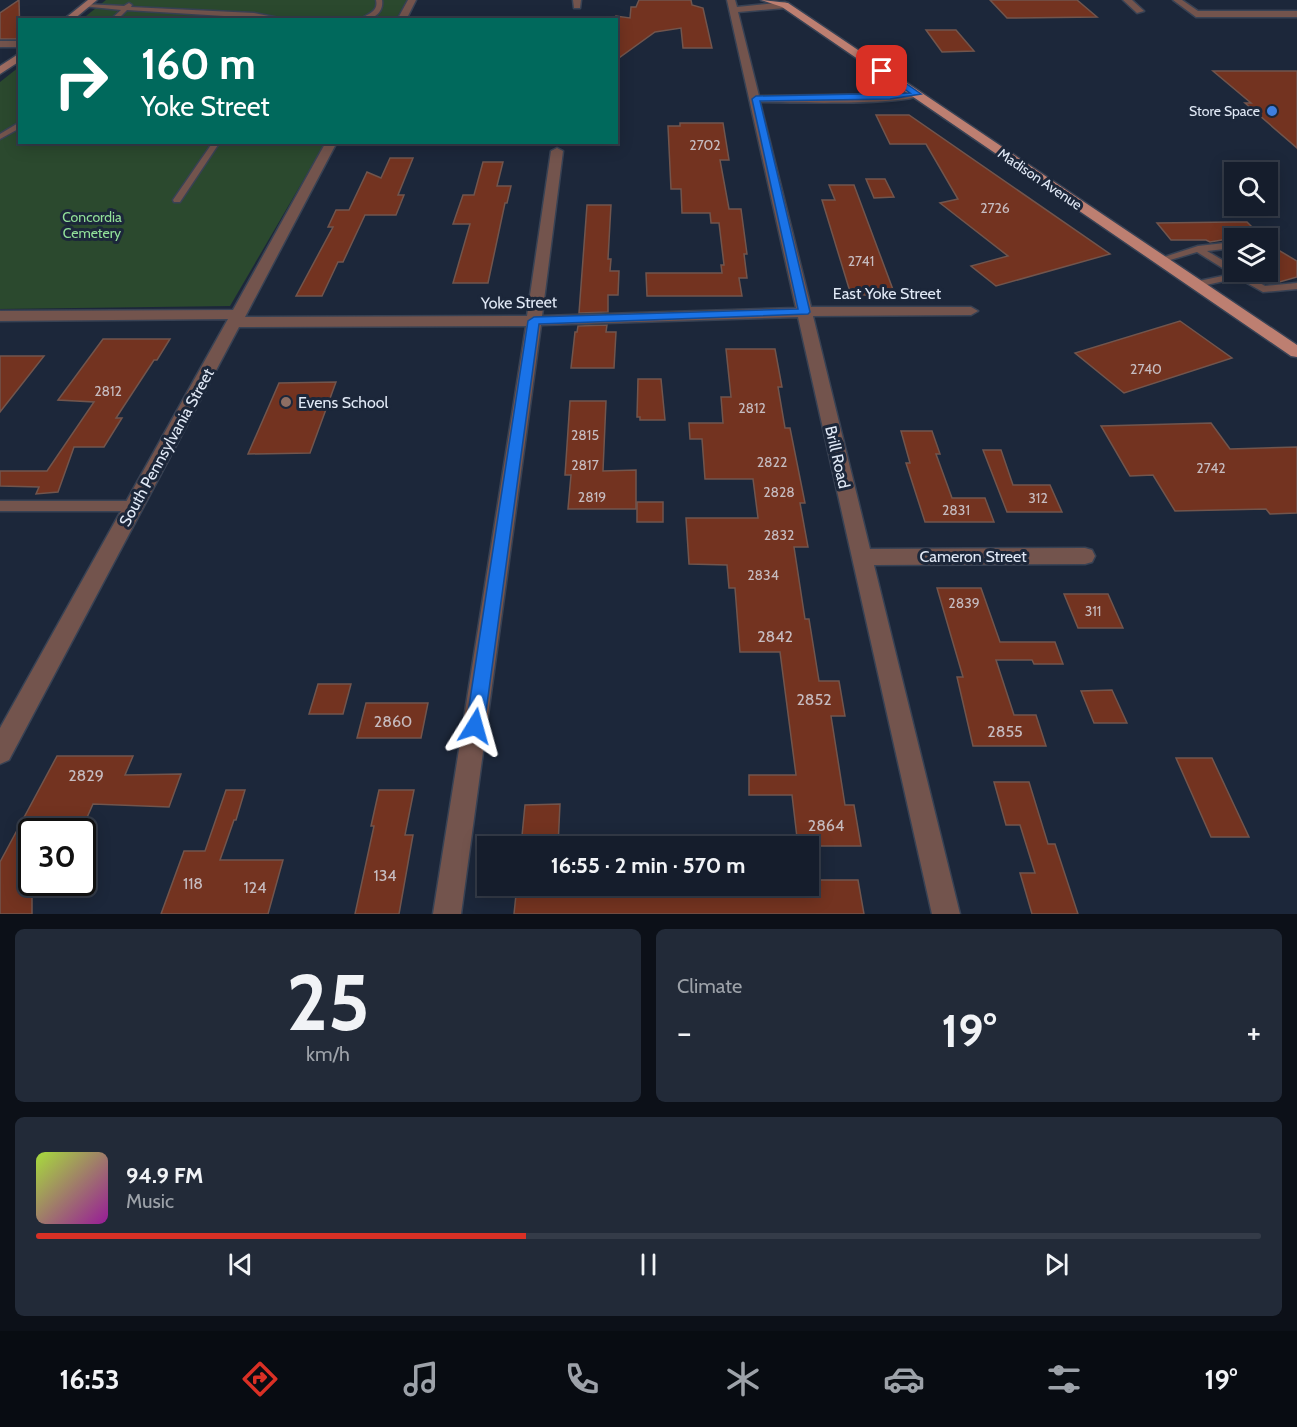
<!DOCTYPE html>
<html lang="en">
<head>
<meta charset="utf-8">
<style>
  :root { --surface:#151d2c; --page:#222a38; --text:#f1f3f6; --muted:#9da2a9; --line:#343b48; --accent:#d93025 }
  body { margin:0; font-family:Cabin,sans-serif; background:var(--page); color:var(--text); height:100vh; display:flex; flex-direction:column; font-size:22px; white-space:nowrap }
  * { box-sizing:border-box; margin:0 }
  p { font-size:20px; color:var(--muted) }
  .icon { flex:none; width:33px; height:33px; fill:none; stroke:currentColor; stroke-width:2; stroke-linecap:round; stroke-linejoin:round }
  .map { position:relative; height:914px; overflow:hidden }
  .details { display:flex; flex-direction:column; gap:15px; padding:15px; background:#0c1018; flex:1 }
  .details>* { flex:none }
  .guide { position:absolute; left:18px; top:18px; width:600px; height:126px; border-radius:0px; box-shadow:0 3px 15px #0003,0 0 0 2px var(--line); background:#00695c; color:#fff; overflow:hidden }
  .fabs { position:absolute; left:1224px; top:162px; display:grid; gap:12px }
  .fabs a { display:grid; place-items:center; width:54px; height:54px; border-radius:0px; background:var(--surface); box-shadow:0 3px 15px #0003,0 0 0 2px var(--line); font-size:30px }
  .speed { position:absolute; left:18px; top:818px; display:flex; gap:12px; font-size:30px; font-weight:700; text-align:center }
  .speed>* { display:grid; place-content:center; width:78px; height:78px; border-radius:50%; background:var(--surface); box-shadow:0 3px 15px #0003,0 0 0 2px var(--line); line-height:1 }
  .speed .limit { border:3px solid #111; border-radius:9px; background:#fff; color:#111 }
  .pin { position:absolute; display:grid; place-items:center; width:51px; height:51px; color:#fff; margin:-26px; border-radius:12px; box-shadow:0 3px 9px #0006 }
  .me { position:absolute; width:66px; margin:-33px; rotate:8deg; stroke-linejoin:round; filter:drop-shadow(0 0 4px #0008) }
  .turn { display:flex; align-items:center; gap:21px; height:126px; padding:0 24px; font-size:27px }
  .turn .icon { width:78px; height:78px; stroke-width:2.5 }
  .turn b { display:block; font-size:42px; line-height:51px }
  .big { font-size:45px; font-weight:700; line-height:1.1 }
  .details .widget { flex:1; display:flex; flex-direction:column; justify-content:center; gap:9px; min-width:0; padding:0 21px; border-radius:9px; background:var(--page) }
  .details .dial { align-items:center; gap:0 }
  .dial b { font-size:78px; line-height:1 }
  .song { display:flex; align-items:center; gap:18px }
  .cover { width:72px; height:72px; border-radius:9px; background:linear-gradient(135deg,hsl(80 70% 55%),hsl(300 70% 35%)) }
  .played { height:6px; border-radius:3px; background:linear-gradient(90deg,var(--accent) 40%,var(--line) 40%) }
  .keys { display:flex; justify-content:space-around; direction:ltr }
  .heat { display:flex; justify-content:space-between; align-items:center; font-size:33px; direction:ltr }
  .details .tiles { flex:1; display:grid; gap:15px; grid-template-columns:1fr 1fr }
  .widget:last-child { grid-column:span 2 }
  .trip { position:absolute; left:477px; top:836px; width:342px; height:60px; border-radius:0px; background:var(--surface); box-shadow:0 3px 15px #0003,0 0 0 2px var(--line); font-weight:700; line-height:60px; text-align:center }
  .tab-bar { display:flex; height:96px; justify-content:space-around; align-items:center; background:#080c12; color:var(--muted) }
  .tab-bar .icon { width:42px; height:42px }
  .tab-bar .selected { color:var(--accent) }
  .tab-bar b { font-size:27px; color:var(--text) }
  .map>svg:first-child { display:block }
  .green { fill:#2b492e }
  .building { fill:#733320; stroke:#71554d; stroke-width:1.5 }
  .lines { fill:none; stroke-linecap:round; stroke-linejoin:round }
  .lane-casing { stroke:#384254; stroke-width:3 }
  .street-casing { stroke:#384254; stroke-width:3 }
  .secondary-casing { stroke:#384254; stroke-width:3 }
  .primary-casing { stroke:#384254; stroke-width:3 }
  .lane { fill:#73544d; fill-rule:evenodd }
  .street { fill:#73544d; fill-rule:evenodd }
  .secondary { fill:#9d6c61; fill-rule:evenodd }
  .primary { fill:#bd7f71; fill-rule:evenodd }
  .route { fill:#1a73e8; stroke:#114b97; stroke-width:1.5 }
  .shop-dot { fill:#3f7fe0; stroke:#1c273a; stroke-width:2 }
  .education-dot { fill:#8d6e63; stroke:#1c273a; stroke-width:2 }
  .labels { text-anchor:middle; stroke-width:6; stroke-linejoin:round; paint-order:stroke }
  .far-poi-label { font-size:14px; fill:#e1e9f6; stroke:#1c273a; text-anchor:end }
  .number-label { font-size:14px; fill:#c6bcc0 }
  .far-street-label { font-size:14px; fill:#e1e9f6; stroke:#1c273a }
  .far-park-label { font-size:14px; fill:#92e199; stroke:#1c273a }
  .street-label { font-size:16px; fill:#e1e9f6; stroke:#1c273a }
  .poi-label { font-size:16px; fill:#e1e9f6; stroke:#1c273a; text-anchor:start }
  .near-number-label { font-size:16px; fill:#c6bcc0 }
</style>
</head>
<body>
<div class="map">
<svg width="1297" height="914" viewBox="0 0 1297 914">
  <rect width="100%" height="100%" fill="#1c273a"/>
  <g class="green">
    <polygon points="106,0 407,0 396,19 81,20"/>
    <polygon points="19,67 20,142 325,143 230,306 0,309 0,82"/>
  </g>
  <g class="building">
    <polygon points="19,0 20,39 0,39 0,13"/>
    <polygon points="639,0 691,0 692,5 703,8 712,48 683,48 681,28 655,32 616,60 616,16 630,18 631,7 636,7"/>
    <polygon points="990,0 1077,0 1097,17 1007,18"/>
    <polygon points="926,30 956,30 974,51 942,52"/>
    <polygon points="1213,71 1297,71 1297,148 1245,103 1251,103"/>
    <polygon points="876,115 909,115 1110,254 996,286 971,266 1008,256 940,203 958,199 926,144 890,144"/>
    <polygon points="680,123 723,123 729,160 720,160 729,209 741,209 747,254 744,254 747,278 739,278 742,296 647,296 646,273 722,273 721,265 724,265 719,223 711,223 710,213 682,213 681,189 671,189 668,126 680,126"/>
    <polygon points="390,158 413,158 398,195 404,195 396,215 365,215 343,262 338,262 322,296 296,296 333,227 328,227 336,210 349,210 367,172 381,178"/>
    <polygon points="483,162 503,162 497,186 511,186 507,203 505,203 488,283 453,283 470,224 453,224 463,195 474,195"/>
    <polygon points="866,179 885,179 894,197 874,198"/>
    <polygon points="829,185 854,185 895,295 851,295 822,200 835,200"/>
    <polygon points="587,205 611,205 608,259 611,259 610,271 619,271 618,295 608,295 608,312 579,313"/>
    <polygon points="1234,222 1247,222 1263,238 1234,238 1210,242 1206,240 1171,240 1157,223"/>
    <polygon points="1268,244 1297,261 1297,277 1276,283 1268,277"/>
    <polygon points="1180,321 1232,358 1124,393 1075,353"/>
    <polygon points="607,325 606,332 616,332 614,368 571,368 575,332 577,332 578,326"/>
    <polygon points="103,339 170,339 157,360 154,360 116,418 122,418 104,447 74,447 58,492 36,494 39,487 0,486 0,471 47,471 94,402 58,400"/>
    <polygon points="726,349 775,349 782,387 778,387 785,428 790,428 805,503 800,503 808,547 794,547 805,619 809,619 819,681 839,681 845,716 831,716 845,805 854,805 861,846 798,846 792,795 749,795 749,775 796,775 780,652 740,652 735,588 729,588 727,565 689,564 686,518 758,518 753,479 705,479 702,439 690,439 689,423 723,423 721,397 731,397"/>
    <polygon points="0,356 44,356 0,412"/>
    <polygon points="638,379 661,379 665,420 640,420 640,417 637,417"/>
    <polygon points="336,382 310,453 248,454 279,383"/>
    <polygon points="570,401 606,401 603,471 636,470 636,509 568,509 571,475 565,475"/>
    <polygon points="1211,423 1230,449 1297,447 1297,513 1270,514 1266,509 1175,511 1153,475 1130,476 1101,426"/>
    <polygon points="901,431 932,431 940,454 936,454 952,498 985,498 994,522 925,522 906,463 910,463"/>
    <polygon points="983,450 1001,450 1013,485 1050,485 1062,512 1007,512"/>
    <rect x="637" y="502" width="26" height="20"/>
    <polygon points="937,588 981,588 1000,642 1055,642 1063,664 1034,664 1032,660 996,660 1014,715 1036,715 1046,746 973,746 957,677 963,677"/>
    <polygon points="1064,594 1108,594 1123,628 1078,628"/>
    <polygon points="318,684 351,684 343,714 309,714"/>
    <polygon points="1112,690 1127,723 1094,723 1081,691"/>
    <polygon points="366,703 428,703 421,738 357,738"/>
    <polygon points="57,756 133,756 125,775 181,774 169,807 93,804 81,831 32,831 32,914 0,914 0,862"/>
    <polygon points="1176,758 1212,758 1249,837 1211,837"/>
    <polygon points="994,782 1029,782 1048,844 1055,844 1078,914 1032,914 1020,873 1035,873 1020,825 1006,825"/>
    <polygon points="226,790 245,790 236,820 234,820 220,860 283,860 268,914 161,914 184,851 205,851"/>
    <polygon points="379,790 414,790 405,835 413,835 399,914 355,914 374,826 371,826"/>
    <polygon points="560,804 558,846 521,846 525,805"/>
    <polygon points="808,880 858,880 864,914 514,914 517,885 808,885"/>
  </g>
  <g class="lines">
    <g class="lane-casing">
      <g id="lane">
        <path d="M 376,0 L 382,0 C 384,14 372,20 359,20 C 367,14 379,12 376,0 Z"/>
        <polygon points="129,3 132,5 131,7 254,13 289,20 127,10 117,20 110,20 121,10 82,6 85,4 124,6"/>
        <polygon points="20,122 20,128 0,139 0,134"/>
        <polygon points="213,142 220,142 180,202 174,202 173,200"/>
        <polygon points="1234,242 1234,248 1207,251 1234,267 1234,272 1241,272 1265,286 1297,283 1297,289 1263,292 1238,278 1197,287 1192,284 1194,282 1232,274 1197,252 1160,263 1155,260 1198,246"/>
        <polygon points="0,501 133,501 137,503 139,506 137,509 133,511 0,511"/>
      </g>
    </g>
    <g class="street-casing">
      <g id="street">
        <polygon points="408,0 416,0 406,20 397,20"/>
        <polygon points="573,0 581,0 580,8 574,8"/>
        <path d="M 727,0 L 735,0 L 737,7 L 785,2 L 789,5 L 785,8 L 738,12 L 759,96 L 890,94 L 917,91 L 922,94 C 907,106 787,102 760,102 L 811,307 L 971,307 L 978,311 L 971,315 L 813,316 L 870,549 L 1085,548 L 1092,550 L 1095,556 L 1092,562 L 1085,564 L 874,565 L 960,914 L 932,914 L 798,317 L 541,325 L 461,914 L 433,914 L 526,326 L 239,327 L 9,760 L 0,764 L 0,728 L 228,319 L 0,321 L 0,311 L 233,310 L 326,142 L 337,142 L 245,317 L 527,316 L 551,151 L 557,148 L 563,151 L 542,316 L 796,308 Z"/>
        <polygon points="1123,0 1132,0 1144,11 1137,13"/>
        <polygon points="1173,0 1182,0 1198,11 1297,11 1297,17 1196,17"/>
        <rect x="0" y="41" width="20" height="6"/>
      </g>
    </g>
    <g class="secondary-casing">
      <g id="secondary">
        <polygon points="88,0 97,0 73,20 63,20"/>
        <polygon points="20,53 20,61 0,74 0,66"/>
      </g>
    </g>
    <g class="primary-casing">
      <polygon id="primary" points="761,0 788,3 1297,345 1297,357 1291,356 782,7"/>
    </g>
    <use href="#lane" class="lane"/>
    <use href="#street" class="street"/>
    <use href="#secondary" class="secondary"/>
    <use href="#primary" class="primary"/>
  </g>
  <polygon class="route" points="880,69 885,69 921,94 890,99 760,101 810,312 808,314 539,324 484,726 481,732 475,734 468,732 466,726 528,321 534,317 798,309 752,99 756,96 910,93 880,72"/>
  <circle class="shop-dot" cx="1272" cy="111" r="6"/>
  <circle class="education-dot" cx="286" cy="402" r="6"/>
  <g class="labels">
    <g class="far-poi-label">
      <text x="1260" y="116">Store Space</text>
    </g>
    <g class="number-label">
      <text x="705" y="150">2702</text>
      <text x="995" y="213">2726</text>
      <text x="861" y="266">2741</text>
      <text x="1146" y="374">2740</text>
      <text x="108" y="396">2812</text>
      <text x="752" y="413">2812</text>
      <text x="585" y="440">2815</text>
      <text x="772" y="467">2822</text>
      <text x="585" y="470">2817</text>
      <text x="1211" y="473">2742</text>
      <text x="779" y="497">2828</text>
      <text x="592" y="502">2819</text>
      <text x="1038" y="503">312</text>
      <text x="956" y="515">2831</text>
      <text x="779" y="540">2832</text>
      <text x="763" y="580">2834</text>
      <text x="964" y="608">2839</text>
      <text x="1093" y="616">311</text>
    </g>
    <g class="far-street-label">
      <text transform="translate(1040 179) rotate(34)" y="5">Madison Avenue</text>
    </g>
    <g class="far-park-label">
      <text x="92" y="222">Concordia<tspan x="92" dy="16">Cemetery</tspan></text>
    </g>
    <g class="street-label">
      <text x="887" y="299">East Yoke Street</text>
      <text transform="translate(519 302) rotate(-1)" y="6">Yoke Street</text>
      <text transform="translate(166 447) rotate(-61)" y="6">South Pennsylvania Street</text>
      <text transform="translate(838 457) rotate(77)" y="6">Brill Road</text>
      <text x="973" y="562">Cameron Street</text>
    </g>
    <g class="poi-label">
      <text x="298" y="408">Evens School</text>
    </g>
    <g class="near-number-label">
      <text x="775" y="642">2842</text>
      <text x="814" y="705">2852</text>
      <text x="393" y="727">2860</text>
      <text x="1005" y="737">2855</text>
      <text x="86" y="781">2829</text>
      <text x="826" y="831">2864</text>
      <text x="385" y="881">134</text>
      <text x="193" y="889">118</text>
      <text x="255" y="893">124</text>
    </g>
  </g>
</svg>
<div class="fabs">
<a><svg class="icon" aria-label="search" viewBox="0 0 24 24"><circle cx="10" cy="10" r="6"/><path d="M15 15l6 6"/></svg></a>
<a><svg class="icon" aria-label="layers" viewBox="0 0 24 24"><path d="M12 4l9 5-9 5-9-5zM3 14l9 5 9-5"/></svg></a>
</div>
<div class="speed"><div class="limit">30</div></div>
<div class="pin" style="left:882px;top:71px;background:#d93025"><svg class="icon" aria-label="arrive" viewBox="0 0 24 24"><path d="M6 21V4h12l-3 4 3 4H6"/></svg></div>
<svg class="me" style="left:475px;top:726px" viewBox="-20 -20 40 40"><path d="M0-17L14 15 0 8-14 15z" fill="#1a73e8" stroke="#fff" stroke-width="4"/></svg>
<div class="trip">16:55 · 2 min · 570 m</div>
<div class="guide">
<div class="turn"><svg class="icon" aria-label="right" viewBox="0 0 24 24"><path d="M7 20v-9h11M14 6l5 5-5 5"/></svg><div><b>160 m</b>Yoke Street</div></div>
</div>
</div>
<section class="details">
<div class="tiles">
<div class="widget dial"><b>25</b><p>km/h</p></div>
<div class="widget"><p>Climate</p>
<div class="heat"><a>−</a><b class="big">19°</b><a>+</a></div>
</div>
<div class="widget">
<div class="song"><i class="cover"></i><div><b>94.9 FM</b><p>Music</p></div></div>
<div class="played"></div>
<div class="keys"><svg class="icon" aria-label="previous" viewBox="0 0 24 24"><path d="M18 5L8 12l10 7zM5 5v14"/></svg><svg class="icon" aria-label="pause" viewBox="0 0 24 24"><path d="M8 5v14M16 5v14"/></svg><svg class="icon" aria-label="next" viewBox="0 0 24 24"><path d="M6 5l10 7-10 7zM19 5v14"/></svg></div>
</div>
</div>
</section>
<nav class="tab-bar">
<b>16:53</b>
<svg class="icon selected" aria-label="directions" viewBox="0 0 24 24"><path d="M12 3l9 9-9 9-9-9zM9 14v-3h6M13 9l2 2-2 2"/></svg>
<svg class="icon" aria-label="music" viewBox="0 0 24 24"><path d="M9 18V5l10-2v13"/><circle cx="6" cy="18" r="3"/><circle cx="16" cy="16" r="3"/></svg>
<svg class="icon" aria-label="phone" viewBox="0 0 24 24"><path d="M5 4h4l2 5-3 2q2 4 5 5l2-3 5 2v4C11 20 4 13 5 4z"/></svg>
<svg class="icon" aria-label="climate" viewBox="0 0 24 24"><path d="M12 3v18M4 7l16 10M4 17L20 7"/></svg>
<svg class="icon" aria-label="car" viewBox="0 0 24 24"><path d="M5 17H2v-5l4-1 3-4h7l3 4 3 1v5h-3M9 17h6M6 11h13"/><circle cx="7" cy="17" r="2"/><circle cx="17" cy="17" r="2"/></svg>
<svg class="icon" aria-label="filters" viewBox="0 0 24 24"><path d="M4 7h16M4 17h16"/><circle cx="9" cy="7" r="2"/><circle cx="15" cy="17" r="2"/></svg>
<b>19°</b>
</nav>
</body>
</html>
